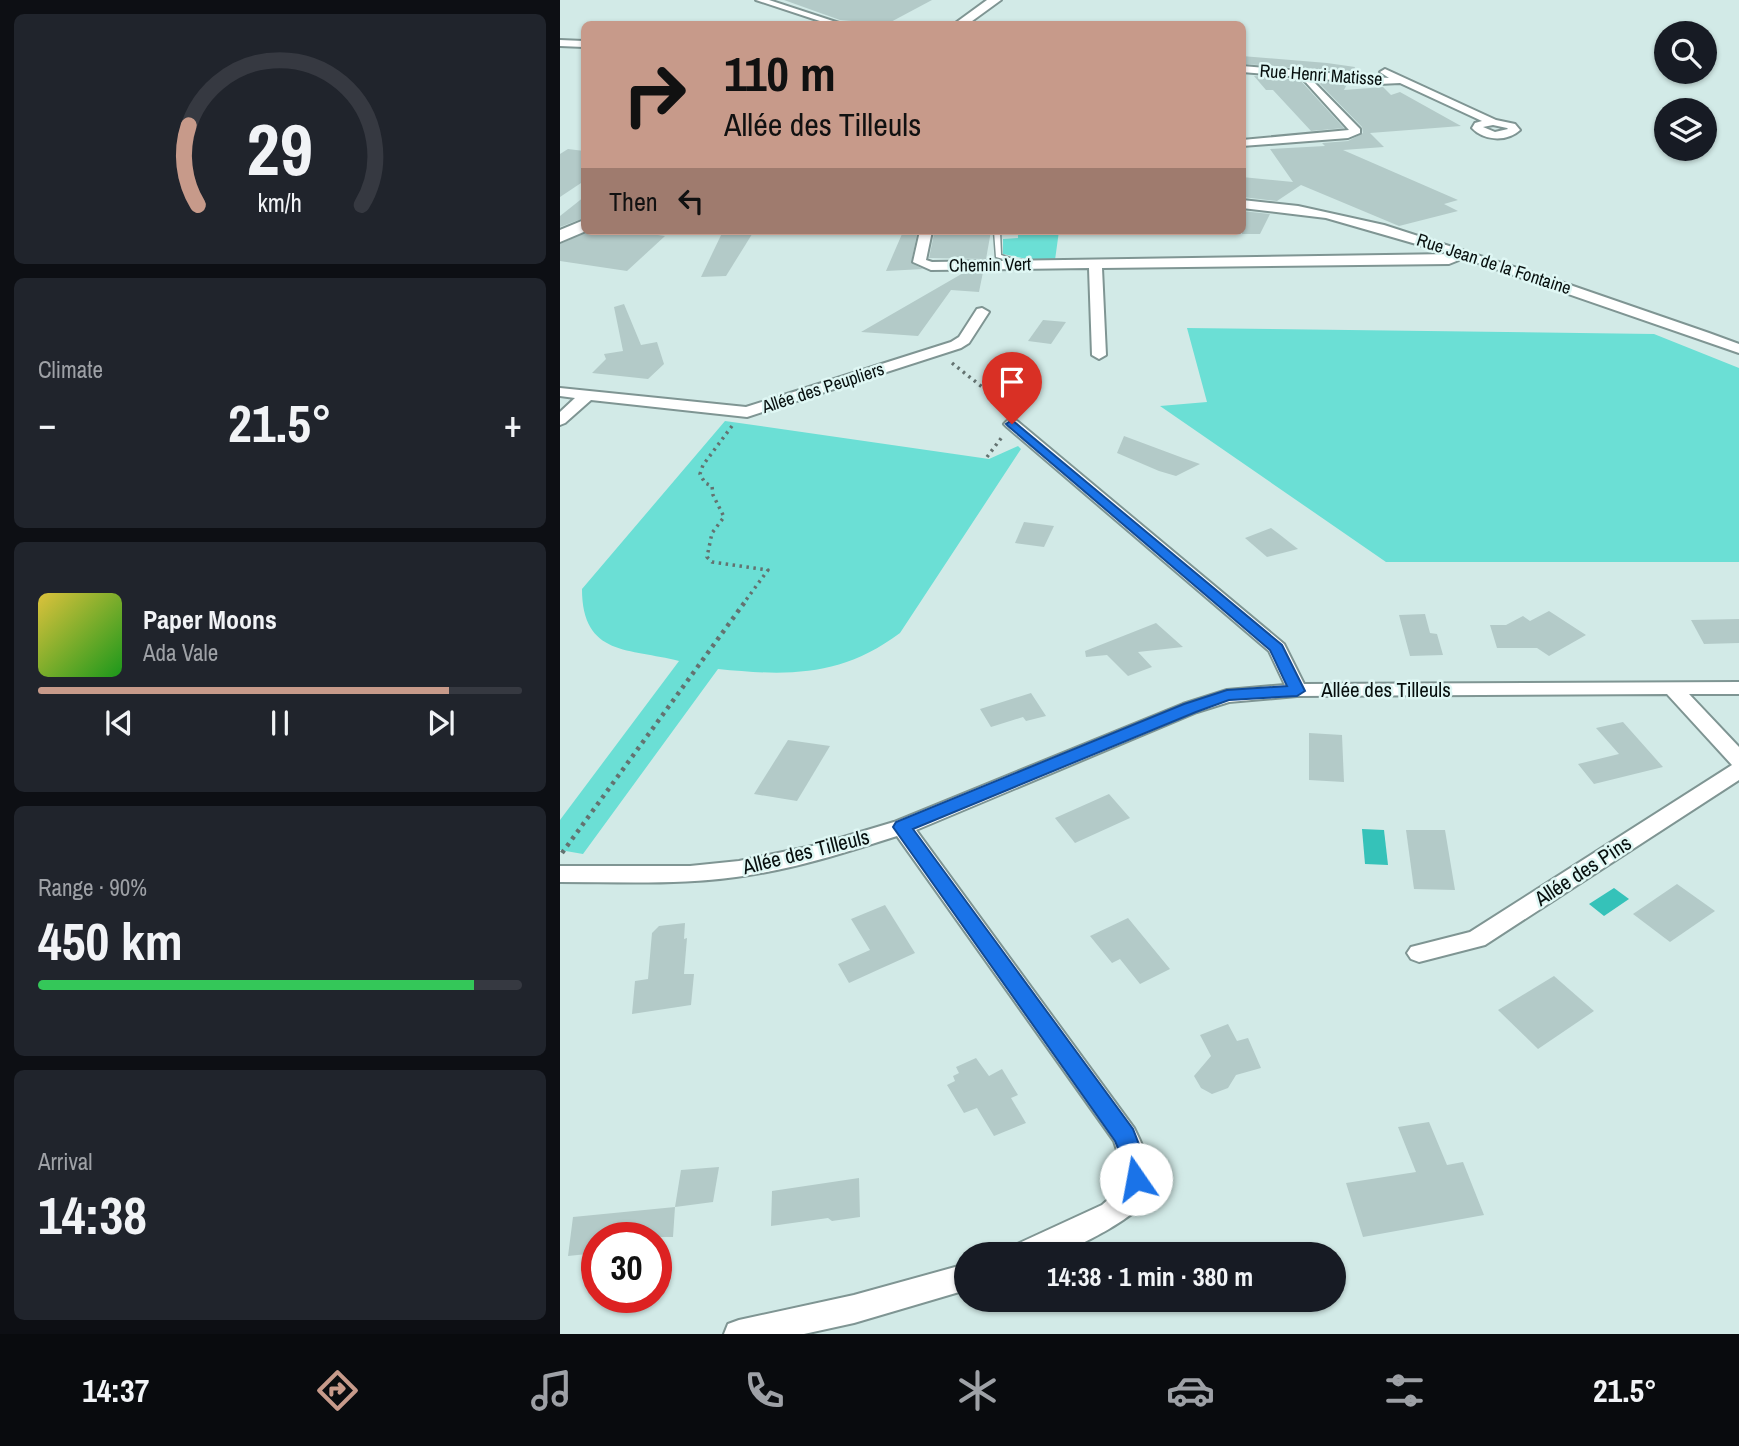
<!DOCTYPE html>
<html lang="en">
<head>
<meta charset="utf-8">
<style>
  :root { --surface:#171b24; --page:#20242c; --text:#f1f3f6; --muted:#9ea1a6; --line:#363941; --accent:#c79a8a }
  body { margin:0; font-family:"Archivo Narrow",sans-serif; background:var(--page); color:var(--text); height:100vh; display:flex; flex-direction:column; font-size:26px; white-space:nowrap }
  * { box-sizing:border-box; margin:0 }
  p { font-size:23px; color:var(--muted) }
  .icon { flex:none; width:38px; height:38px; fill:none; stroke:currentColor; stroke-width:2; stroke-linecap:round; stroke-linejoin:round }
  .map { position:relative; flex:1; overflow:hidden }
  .details { display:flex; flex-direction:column; gap:14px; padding:14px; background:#0d0f14; width:560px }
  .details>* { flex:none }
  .guide { position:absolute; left:21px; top:21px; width:665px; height:214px; border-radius:10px; box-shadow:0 2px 5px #0004; background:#c79a8a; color:#111; overflow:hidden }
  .fabs { position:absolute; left:1094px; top:21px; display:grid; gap:14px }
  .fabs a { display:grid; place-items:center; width:63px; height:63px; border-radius:50%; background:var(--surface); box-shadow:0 2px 5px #0004; font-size:35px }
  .speed { position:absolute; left:21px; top:1222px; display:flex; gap:14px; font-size:35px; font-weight:700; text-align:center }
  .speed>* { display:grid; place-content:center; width:91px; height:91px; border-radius:50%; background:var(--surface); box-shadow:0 2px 5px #0004; line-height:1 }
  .speed .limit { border:10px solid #d22; background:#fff; color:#111 }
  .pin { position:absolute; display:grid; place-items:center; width:60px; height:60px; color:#fff; margin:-72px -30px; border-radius:50% 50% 50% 0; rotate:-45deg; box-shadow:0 0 7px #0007 }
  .pin .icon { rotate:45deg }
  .me { position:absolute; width:77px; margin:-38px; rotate:348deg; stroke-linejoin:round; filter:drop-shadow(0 0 5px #0008) }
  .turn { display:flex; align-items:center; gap:24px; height:147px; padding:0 28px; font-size:32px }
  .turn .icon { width:91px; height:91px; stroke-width:2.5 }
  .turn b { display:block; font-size:49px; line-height:60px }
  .then { display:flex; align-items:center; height:66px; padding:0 28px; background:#0003; gap:14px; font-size:26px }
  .big { font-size:52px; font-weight:700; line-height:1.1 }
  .details .card { flex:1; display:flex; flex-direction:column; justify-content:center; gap:10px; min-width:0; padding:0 24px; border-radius:10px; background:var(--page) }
  .details .dial { align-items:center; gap:0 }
  .dial svg { height:182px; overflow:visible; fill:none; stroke:var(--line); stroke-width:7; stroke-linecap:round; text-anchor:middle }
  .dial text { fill:var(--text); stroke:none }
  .song { display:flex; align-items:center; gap:21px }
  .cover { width:84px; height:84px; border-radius:10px; background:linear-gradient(135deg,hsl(50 70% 55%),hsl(120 70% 35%)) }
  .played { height:7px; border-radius:4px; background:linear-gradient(90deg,var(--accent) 85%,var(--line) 85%) }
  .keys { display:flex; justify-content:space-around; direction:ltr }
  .heat { display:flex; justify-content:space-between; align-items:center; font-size:38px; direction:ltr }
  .charge { height:10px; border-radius:5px; background:linear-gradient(90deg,#34c759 90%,var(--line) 0) }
  .trip { position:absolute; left:394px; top:1242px; width:392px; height:70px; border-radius:35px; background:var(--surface); box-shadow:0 2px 5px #0004; font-weight:700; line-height:70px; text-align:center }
  .dock { display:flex; height:112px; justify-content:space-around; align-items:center; background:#090b0e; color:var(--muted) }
  .dock .icon { width:49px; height:49px }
  .dock .active { color:var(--accent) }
  .dock b { font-size:32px; color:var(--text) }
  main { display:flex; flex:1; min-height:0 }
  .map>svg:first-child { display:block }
  .green { fill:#6bdfd5 }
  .water { fill:#35c2b9 }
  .building { fill:#b3cac8 }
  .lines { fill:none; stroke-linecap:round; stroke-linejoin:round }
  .service-casing { stroke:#7f9593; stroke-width:3 }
  .minor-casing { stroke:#7f9593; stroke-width:4 }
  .secondary-casing { stroke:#7f9593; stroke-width:4 }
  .path-far1 { stroke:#637270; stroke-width:3.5; stroke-dasharray:2.5 4.5; stroke-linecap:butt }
  .path { stroke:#637270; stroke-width:4.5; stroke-dasharray:3.5 5; stroke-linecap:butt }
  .service { fill:#fff; fill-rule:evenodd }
  .minor { fill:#fff; fill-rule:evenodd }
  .secondary { fill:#fff; fill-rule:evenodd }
  .route { fill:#1a73e8; stroke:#114b97; stroke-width:2 }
  .labels { text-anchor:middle; stroke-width:5; stroke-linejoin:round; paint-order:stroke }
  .far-street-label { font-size:18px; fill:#070f0e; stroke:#dff7f4 }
  .street-label { font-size:21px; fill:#070f0e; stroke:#dff7f4 }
</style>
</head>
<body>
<main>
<section class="details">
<div class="card dial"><svg viewBox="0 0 100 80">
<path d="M14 69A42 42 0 1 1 86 69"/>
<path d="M14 69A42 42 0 0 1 10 34" stroke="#c79a8a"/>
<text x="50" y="56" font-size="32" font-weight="700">29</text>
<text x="50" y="72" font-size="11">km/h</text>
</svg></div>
<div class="card"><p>Climate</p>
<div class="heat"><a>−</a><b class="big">21.5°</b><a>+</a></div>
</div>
<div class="card">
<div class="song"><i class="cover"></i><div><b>Paper Moons</b><p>Ada Vale</p></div></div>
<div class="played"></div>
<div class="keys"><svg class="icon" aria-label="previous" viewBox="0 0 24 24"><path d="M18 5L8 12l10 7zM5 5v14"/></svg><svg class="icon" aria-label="pause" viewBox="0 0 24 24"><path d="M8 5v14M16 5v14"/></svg><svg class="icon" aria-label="next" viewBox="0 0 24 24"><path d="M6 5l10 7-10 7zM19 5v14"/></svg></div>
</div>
<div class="card"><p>Range · 90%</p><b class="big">450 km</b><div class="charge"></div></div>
<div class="card"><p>Arrival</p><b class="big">14:38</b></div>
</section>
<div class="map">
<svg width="1179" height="1334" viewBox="0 0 1179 1334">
  <rect width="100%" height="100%" fill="#d2eae7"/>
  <g class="green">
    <polygon points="442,231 499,231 495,260 477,261 443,254 443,239 458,238 458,232"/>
    <polygon points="627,328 1094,334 1179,368 1179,562 826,562 600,406 647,402"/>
    <path d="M 165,421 L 429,459 L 458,446 L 461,449 L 340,633 C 281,677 228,676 158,669 L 23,854 L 0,850 L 0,820 L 119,661 C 70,648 22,657 22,589 Z"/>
  </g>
  <g class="water">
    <polygon points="802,829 824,830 828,865 805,864"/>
    <polygon points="1054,888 1069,899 1044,916 1029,904"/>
  </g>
  <g class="building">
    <polygon points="224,0 372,0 327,24 280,20"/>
    <polygon points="682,56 767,63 795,67 793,72 685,64"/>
    <polygon points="694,76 740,80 784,128 751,131 713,90 706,90"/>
    <polygon points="757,81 787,84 784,90 823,87 831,95 840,92 901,126 810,133 824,147 783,150 898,200 884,204 898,211 839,226 741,185 717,201 682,197 682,177 733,182 710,149 765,146 762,143 788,141 803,133 802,127"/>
    <polygon points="8,149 24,151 24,181 0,197 0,154"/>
    <polygon points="24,197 24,218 0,227 0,216"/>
    <polygon points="682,211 710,214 700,234 682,234"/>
    <polygon points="29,231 70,231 105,236 67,271 0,261 0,244"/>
    <polygon points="163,231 194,231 166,276 141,277"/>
    <polygon points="390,231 431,231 426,259 369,258 374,234 389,235"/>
    <polygon points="342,234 357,234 351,263 363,269 326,271"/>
    <polygon points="405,272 423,272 419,292 391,290 358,336 301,332"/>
    <polygon points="64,304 81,345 97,342 104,364 88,379 32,373 46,359 44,354 63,351 54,307"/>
    <polygon points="483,320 506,322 491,344 468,341"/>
    <polygon points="564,436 623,458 640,464 616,476 599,471 557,453"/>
    <polygon points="464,522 494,526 484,547 455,543"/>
    <polygon points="711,528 719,534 738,549 707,557 685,538"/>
    <polygon points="989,611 1026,635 989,656 977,648 937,648 930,625 946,625 963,616 970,621"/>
    <polygon points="865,614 870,633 877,634 883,655 850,656 839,615"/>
    <polygon points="1179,619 1179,643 1144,644 1131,620"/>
    <polygon points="596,623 623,647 578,652 592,667 568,676 547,655 526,657 525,651"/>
    <polygon points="471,693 486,716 466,721 463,717 431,727 420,709"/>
    <polygon points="1063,722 1103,767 1034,784 1018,764 1059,754 1036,728"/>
    <polygon points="749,733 782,735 784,782 749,780"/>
    <polygon points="228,740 270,746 237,801 194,794"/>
    <polygon points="549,794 570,818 515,843 495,818"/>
    <polygon points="846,830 885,830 895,890 854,889"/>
    <polygon points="1117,884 1155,911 1110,942 1073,914"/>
    <polygon points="325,905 355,953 289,983 278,964 310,950 291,919"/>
    <polygon points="568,918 610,969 580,984 560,959 552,963 530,936"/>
    <polygon points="125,923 124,939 127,938 124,974 134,974 131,1005 72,1014 75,981 88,979 92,933 99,926"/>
    <polygon points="994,976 1034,1011 978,1049 938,1010"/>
    <polygon points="668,1024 677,1041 688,1038 701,1068 676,1075 668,1088 652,1094 641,1088 634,1076 651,1056 640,1035"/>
    <polygon points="416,1058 429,1076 442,1069 458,1095 451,1098 466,1123 434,1136 417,1108 404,1113 387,1085 395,1081 393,1076 399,1073 396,1067"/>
    <polygon points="869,1122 887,1165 903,1162 924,1215 803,1237 786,1183 856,1172 838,1127"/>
    <polygon points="159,1167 153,1202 115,1207 121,1170"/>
    <polygon points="299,1178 300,1217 272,1221 268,1218 211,1226 212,1191"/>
    <polygon points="115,1207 113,1237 37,1237 37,1253 8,1256 13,1217"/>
  </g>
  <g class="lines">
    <g class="service-casing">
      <polygon id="service" points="434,231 440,231 441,255 465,263 465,265 436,257"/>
    </g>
    <g class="minor-casing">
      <g id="minor">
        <polygon points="196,0 209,0 282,24 269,24"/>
        <polygon points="0,40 24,41 24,47 0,46"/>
        <path d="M 682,66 L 829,78 L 820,72 L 825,69 L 936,120 L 955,124 L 960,130 C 947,142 924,141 912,128 L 915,123 L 922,121 L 840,83 L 819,84 L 750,78 L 800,129 L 800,133 L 788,138 L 682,146 L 682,140 L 789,130 L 741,77 L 682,72 ZM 933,125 L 947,128 L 948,129 L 935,132 L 923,127 Z"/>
        <polygon points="682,200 738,206 824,225 1010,285 1149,333 1179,344 1179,353 904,258 889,264 542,268 546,355 539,359 532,355 529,268 371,270 353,262 360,231 372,231 366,260 372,262 891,254 766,218 682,208"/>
        <polygon points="422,308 429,312 409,343 401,348 187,417 31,400 5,423 0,425 0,412 15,398 0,396 0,388 186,407 391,342 399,337 417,309"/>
        <path d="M 452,419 L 457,421 L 724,644 L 744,684 L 1179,682 L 1179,694 L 1129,694 L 1179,747 L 1179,780 L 925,945 L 859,962 L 851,959 L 847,953 L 851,947 L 910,932 L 1172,765 L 1107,694 L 737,696 L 669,702 L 637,712 L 356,830 L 574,1128 C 584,1148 596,1173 588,1196 C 581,1215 513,1251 492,1255 C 479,1257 463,1255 449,1255 L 453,1246 L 542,1205 L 561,1188 L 562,1165 L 554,1141 L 337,836 C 284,853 231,870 176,877 C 118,885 59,882 0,882 L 0,866 L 130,866 L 179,861 L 257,845 L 334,822 L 623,704 L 667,690 L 725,685 L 709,651 L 447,427 L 444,424 L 447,421 Z"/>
        <polygon points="406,1264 406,1290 294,1323 244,1334 164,1334 168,1324 179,1320 294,1295"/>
      </g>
    </g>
    <g class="secondary-casing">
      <g id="secondary">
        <polygon points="427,0 441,0 408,24 394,24"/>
        <polygon points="24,220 26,231 0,242 0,230"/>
      </g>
    </g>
    <g class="path-far1">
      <polyline points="392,363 436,398 446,410"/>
      <polyline points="172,426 143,465 140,474 145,483 152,486 153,495 164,517 152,533 147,557 152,562 208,570 186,600"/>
      <polyline points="427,457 442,437"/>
    </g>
    <polyline class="path" points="2,853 187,599"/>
    <use href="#service" class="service"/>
    <use href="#minor" class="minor"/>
    <use href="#secondary" class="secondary"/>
  </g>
  <polygon class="route" points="452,420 722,645 745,691 737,696 669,700 636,712 353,829 573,1129 587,1165 584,1186 576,1189 568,1186 564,1179 565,1165 555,1141 333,827 336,822 624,704 667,690 727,686 710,650 448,426 446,424"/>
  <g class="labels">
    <g class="far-street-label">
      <text transform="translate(761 75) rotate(4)" y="6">Rue Henri Matisse</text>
      <text transform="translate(934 264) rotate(18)" y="6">Rue Jean de la Fontaine</text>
      <text transform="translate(430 265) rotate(-1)" y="6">Chemin Vert</text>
      <text transform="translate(263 388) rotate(-18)" y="6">Allée des Peupliers</text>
    </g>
    <g class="street-label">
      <text x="826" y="697">Allée des Tilleuls</text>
      <text transform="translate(246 852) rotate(-14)" y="7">Allée des Tilleuls</text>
      <text transform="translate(1023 871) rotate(-33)" y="7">Allée des Pins</text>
    </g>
  </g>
</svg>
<div class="fabs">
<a><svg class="icon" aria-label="search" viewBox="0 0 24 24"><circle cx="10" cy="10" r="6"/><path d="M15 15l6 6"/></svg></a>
<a><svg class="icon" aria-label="layers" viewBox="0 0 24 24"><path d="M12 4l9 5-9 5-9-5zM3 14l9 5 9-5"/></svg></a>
</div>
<div class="speed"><div class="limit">30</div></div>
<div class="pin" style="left:452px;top:424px;background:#d93025"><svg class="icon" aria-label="arrive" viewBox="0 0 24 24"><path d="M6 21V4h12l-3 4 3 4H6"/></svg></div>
<svg class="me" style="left:576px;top:1179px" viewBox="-20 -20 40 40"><circle r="19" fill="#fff"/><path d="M0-13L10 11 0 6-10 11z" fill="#1a73e8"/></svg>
<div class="trip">14:38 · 1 min · 380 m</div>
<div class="guide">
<div class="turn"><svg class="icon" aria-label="right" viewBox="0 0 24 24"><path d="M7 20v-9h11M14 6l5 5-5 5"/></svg><div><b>110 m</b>Allée des Tilleuls</div></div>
<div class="then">Then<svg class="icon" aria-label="left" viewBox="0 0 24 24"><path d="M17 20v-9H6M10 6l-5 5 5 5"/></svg></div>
</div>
</div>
</main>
<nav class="dock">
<b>14:37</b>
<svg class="icon active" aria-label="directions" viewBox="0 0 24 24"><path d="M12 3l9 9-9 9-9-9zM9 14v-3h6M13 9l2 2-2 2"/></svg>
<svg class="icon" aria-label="music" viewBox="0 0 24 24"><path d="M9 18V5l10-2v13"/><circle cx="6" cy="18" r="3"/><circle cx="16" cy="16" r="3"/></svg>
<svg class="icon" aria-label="phone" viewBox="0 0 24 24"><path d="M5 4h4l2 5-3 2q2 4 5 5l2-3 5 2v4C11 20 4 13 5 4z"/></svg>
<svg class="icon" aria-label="climate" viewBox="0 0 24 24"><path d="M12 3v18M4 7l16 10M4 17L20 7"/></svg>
<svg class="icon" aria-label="car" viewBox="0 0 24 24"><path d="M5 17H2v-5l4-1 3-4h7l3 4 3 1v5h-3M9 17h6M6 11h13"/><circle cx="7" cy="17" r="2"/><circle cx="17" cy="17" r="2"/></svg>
<svg class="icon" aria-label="filters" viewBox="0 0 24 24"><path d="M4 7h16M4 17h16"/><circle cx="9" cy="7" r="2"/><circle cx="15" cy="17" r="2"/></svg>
<b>21.5°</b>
</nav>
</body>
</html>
